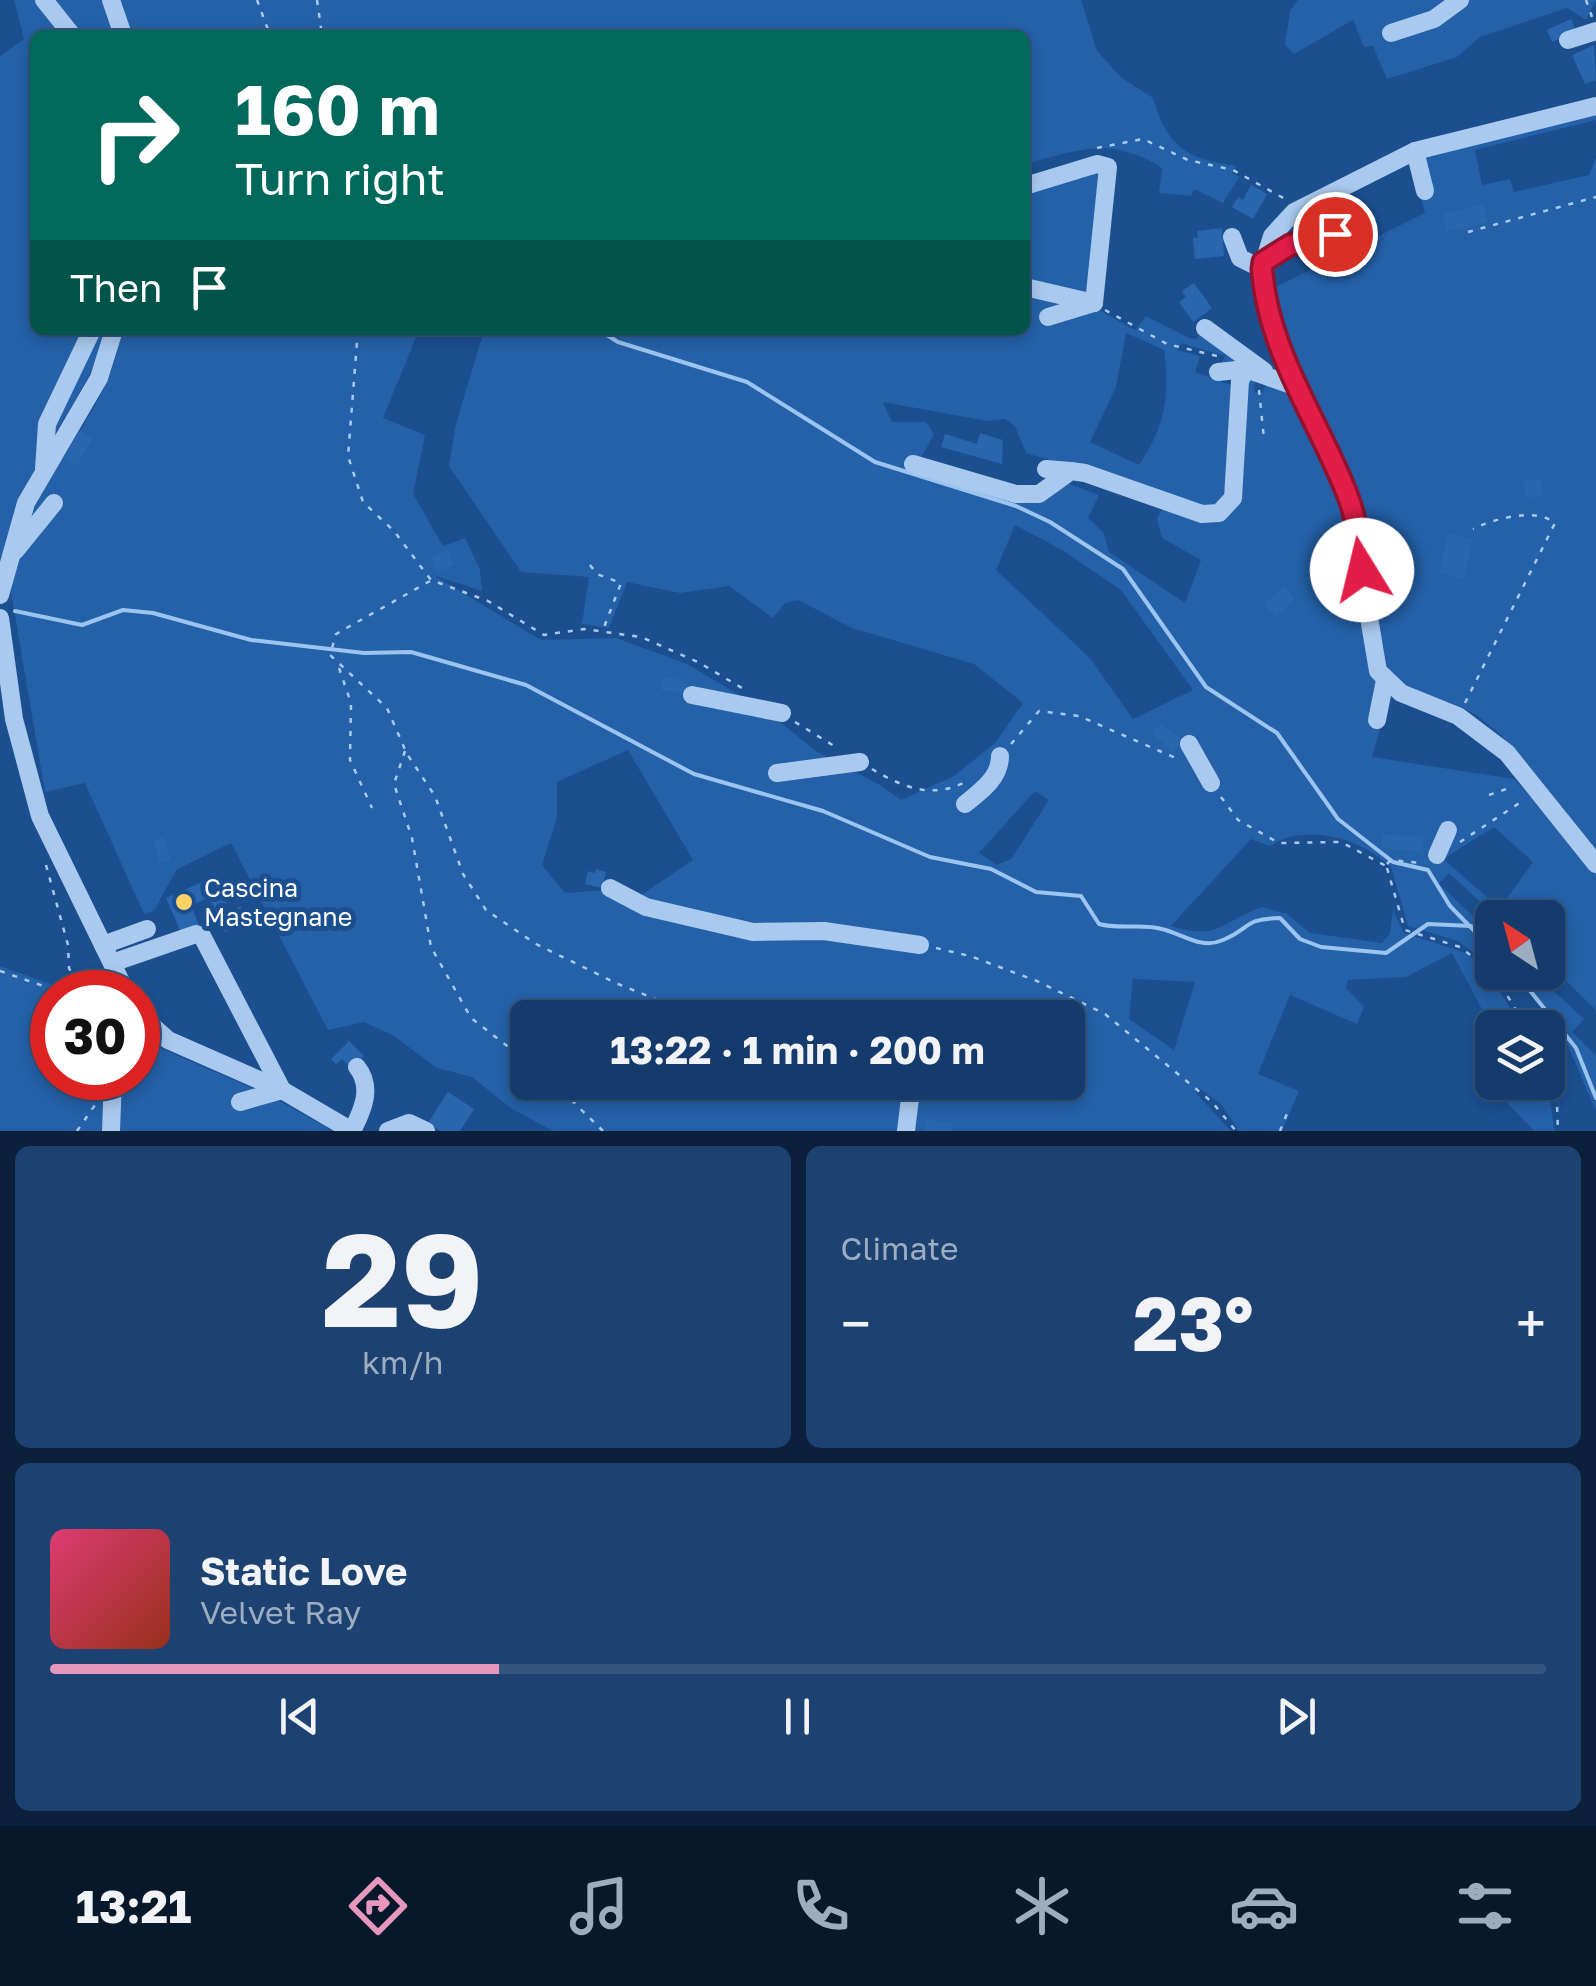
<!DOCTYPE html>
<html lang="en">
<head>
<meta charset="utf-8">
<style>
  :root { --surface:#143b6b; --page:#1d4271; --text:#f1f3f6; --muted:#9dadc1; --line:#33557e; --accent:#e797bd }
  body { margin:0; font-family:"Golos Text",sans-serif; background:var(--page); color:var(--text); height:100vh; display:flex; flex-direction:column; font-size:38px; white-space:nowrap }
  * { box-sizing:border-box; margin:0 }
  p { font-size:32px; color:var(--muted) }
  .icon { flex:none; width:55px; height:55px; fill:none; stroke:currentColor; stroke-width:2; stroke-linecap:round; stroke-linejoin:round }
  .map { position:relative; height:1131px; overflow:hidden }
  .side { display:flex; flex-direction:column; gap:15px; padding:15px; background:#0b203b; flex:1 }
  .side>* { flex:none }
  .top-card { position:absolute; left:30px; top:30px; width:1000px; height:305px; border-radius:15px; box-shadow:0 5px 15px #0003,0 0 0 2px var(--line); background:#00695c; color:#fff; overflow:hidden }
  .needle { width:65px; rotate:324deg }
  .tools { position:absolute; left:1475px; top:900px; display:grid; gap:20px }
  .tools a { display:grid; place-items:center; width:90px; height:90px; border-radius:15px; background:var(--surface); box-shadow:0 5px 15px #0003,0 0 0 2px var(--line); font-size:50px }
  .speed { position:absolute; left:30px; top:970px; display:flex; gap:20px; font-size:50px; font-weight:700; text-align:center }
  .speed>* { display:grid; place-content:center; width:130px; height:130px; border-radius:50%; background:var(--surface); box-shadow:0 5px 15px #0003,0 0 0 2px var(--line); line-height:1 }
  .speed .limit { border:15px solid #d22; background:#fff; color:#111 }
  .pin { position:absolute; display:grid; place-items:center; width:85px; height:85px; color:#fff; margin:-42px; border:5px solid #fff; border-radius:50%; box-shadow:0 2px 10px #0007 }
  .me { position:absolute; width:110px; margin:-55px; rotate:351deg; stroke-linejoin:round; filter:drop-shadow(0 0 8px #0008) }
  .turn { display:flex; align-items:center; gap:35px; height:210px; padding:0 40px; font-size:45px }
  .turn .icon { width:130px; height:130px; stroke-width:2.5 }
  .turn b { display:block; font-size:70px; line-height:85px }
  .then { display:flex; align-items:center; height:95px; padding:0 40px; background:#0003; gap:20px; font-size:38px }
  .big { font-size:75px; font-weight:700; line-height:1.1 }
  .side .card { flex:1; display:flex; flex-direction:column; justify-content:center; gap:15px; min-width:0; padding:0 35px; border-radius:15px; background:var(--page) }
  .side .dial { align-items:center; gap:0 }
  .dial b { font-size:130px; line-height:1 }
  .song { display:flex; align-items:center; gap:30px }
  .cover { width:120px; height:120px; border-radius:15px; background:linear-gradient(135deg,hsl(340 70% 55%),hsl(10 70% 35%)) }
  .played { height:10px; border-radius:5px; background:linear-gradient(90deg,var(--accent) 30%,var(--line) 30%) }
  .keys { display:flex; justify-content:space-around; direction:ltr }
  .heat { display:flex; justify-content:space-between; align-items:center; font-size:55px; direction:ltr }
  .side .tiles { flex:1; display:grid; gap:15px; grid-template-columns:1fr 1fr }
  .card:last-child { grid-column:span 2 }
  .trip { position:absolute; left:510px; top:1000px; width:575px; height:100px; border-radius:15px; background:var(--surface); box-shadow:0 5px 15px #0003,0 0 0 2px var(--line); font-weight:700; line-height:100px; text-align:center }
  .dock { display:flex; height:160px; justify-content:space-around; align-items:center; background:#08182b; color:var(--muted) }
  .dock .icon { width:70px; height:70px }
  .dock .on { color:var(--accent) }
  .dock b { font-size:45px; color:var(--text) }
  .map>svg:first-child { display:block }
  .green { fill:#2461a8; fill-rule:evenodd }
  .lines { fill:none; stroke-linecap:round; stroke-linejoin:round }
  .stream { stroke:#9cc4f0; stroke-width:4 }
  .building { fill:#2a66ad }
  .path { stroke:#a9c9ee; stroke-width:2.5; stroke-dasharray:5 8; stroke-linecap:butt }
  .minor { stroke:#a9c9ee; stroke-width:18 }
  .route-casing { stroke:#92132f; stroke-width:25 }
  .route { stroke:#e11d48; stroke-width:18 }
  .poi-dot { fill:#ffd166; stroke:#1b4f8f; stroke-width:4 }
  .labels { text-anchor:middle; stroke-width:10; stroke-linejoin:round; paint-order:stroke }
  .poi-label { font-size:25px; fill:#fff; stroke:#1b4f8f; text-anchor:start }
</style>
</head>
<body>
<div class="map">
<svg width="1596" height="1131" viewBox="0 0 1596 1131">
  <rect width="100%" height="100%" fill="#1b4f8f"/>
  <g class="green">
    <path d="M 14,0 L 102,0 L 115,35 L 35,35 L 35,330 L 108,330 C 88,389 62,417 35,468 C 20,499 9,531 0,564 L 0,56 L 24,39 Z"/>
    <path d="M 119,0 L 1081,0 L 1097,51 L 1122,78 L 1153,98 C 1168,147 1186,159 1236,166 L 1232,173 L 1239,177 L 1223,203 L 1194,189 L 1191,196 L 1159,193 L 1162,168 C 1111,135 1078,150 1025,164 L 1025,35 L 131,35 Z"/>
    <polygon points="1298,0 1596,0 1586,20 1567,8 1480,37 1457,57 1387,79 1373,46 1364,47 1353,20 1294,54 1285,45 1290,11"/>
    <path d="M 1596,111 L 1596,120 L 1475,150 L 1482,185 L 1510,179 L 1514,192 L 1589,175 L 1596,158 L 1596,852 C 1560,808 1523,748 1476,715 C 1450,697 1409,697 1389,671 C 1373,650 1372,567 1365,537 C 1344,450 1289,377 1272,289 L 1425,213 L 1411,159 Z"/>
    <path d="M 1099,167 L 1095,308 L 1135,330 L 1146,316 L 1189,338 L 1196,339 L 1201,333 L 1257,368 L 1219,369 L 1225,356 L 1181,343 L 1177,350 L 1200,356 L 1195,372 L 1231,385 L 1233,439 L 1222,503 L 1203,507 L 1026,453 L 1015,426 L 1005,419 L 987,421 L 883,402 L 892,422 L 926,422 L 934,434 L 920,460 L 1025,502 L 1065,482 L 1099,495 L 1088,518 L 1103,532 L 1109,552 L 1185,603 L 1201,560 L 1162,538 L 1157,518 L 1163,507 L 1222,516 L 1245,380 L 1254,375 L 1255,392 L 1263,392 L 1266,385 L 1294,392 L 1342,504 L 1389,697 L 1372,757 L 1514,779 L 1596,870 L 1596,1010 L 1548,964 L 1548,918 L 1497,917 L 1449,873 L 1439,884 L 1492,934 L 1492,966 L 1458,941 L 1408,926 L 1391,867 C 1362,839 1305,822 1270,846 L 1251,839 L 1171,926 C 1219,941 1221,922 1262,907 L 1287,914 L 1310,933 L 1382,943 L 1390,933 L 1393,910 L 1404,933 L 1463,952 L 1483,965 L 1522,1027 L 1492,1028 L 1452,953 L 1406,977 L 1348,980 L 1346,988 L 1364,1007 L 1357,1024 L 1290,995 L 1258,1074 L 1299,1091 L 1282,1131 L 1239,1131 L 1221,1104 L 1199,1088 L 1196,1093 L 1231,1131 L 553,1131 L 512,1109 L 472,1077 L 437,1068 L 394,1036 L 364,1022 L 328,1030 L 231,843 L 176,870 L 154,911 L 144,914 L 85,783 L 45,792 L 11,592 C 14,510 74,453 107,382 C 114,366 118,347 123,330 L 419,330 L 383,418 L 425,435 L 413,494 L 443,546 L 465,538 L 480,570 L 482,591 L 433,575 L 541,640 L 616,638 L 687,664 L 768,712 L 817,752 L 882,786 L 901,800 L 954,776 L 995,743 L 1023,703 L 974,664 L 852,628 L 798,600 L 785,603 L 773,618 L 729,586 L 680,593 L 627,582 L 609,628 L 582,624 L 589,577 L 521,572 L 449,466 L 456,424 L 484,330 L 893,330 L 916,337 L 918,330 L 1025,330 L 1025,189 ZM 1126,333 L 1164,350 C 1170,394 1165,428 1139,465 L 1090,442 L 1116,387 ZM 1015,525 L 1062,550 L 1121,590 L 1193,690 L 1133,719 L 1090,658 L 996,570 ZM 628,750 L 693,860 L 641,895 L 618,889 L 565,893 L 542,865 L 557,817 L 557,782 ZM 1035,791 L 1049,800 L 1011,859 L 997,865 L 979,853 ZM 1494,827 L 1533,862 L 1500,908 L 1443,859 ZM 1133,979 L 1195,982 L 1174,1050 L 1129,1019 ZM 528,1018 L 1068,1018 L 1068,1082 L 528,1082 Z"/>
    <polygon points="0,966 73,992 52,992 52,1078 138,1078 138,1025 160,1048 261,1092 254,1105 278,1100 333,1131 0,1131"/>
    <polygon points="1518,973 1534,973 1584,1019 1572,1032 1596,1055 1596,1111 1565,1039"/>
    <polygon points="1492,1078 1492,1082 1548,1082 1548,1079 1554,1131 1534,1131 1486,1081"/>
  </g>
  <g class="lines">
    <g class="stream">
      <polyline points="599,330 618,342 747,382 875,462 1016,506 1050,522 1123,569 1206,687 1277,733 1338,819 1393,862 1428,870 1450,906 1492,949"/>
      <path d="M 15,611 L 82,625 L 123,610 L 153,613 L 251,640 L 364,653 L 411,652 L 526,685 L 694,774 L 823,811 L 930,857 L 991,869 L 1036,892 L 1081,896 L 1099,924 C 1120,930 1142,923 1162,929 C 1183,934 1201,950 1223,940 C 1252,928 1242,919 1280,918 L 1300,939 L 1321,947 L 1386,953 L 1428,924 L 1471,926"/>
      <polyline points="1515,972 1576,1048 1596,1098"/>
    </g>
  </g>
  <g class="building">
    <polygon points="1571,19 1576,31 1552,42 1547,30"/>
    <polygon points="1594,45 1596,80 1585,84 1572,55"/>
    <polygon points="1251,185 1267,194 1253,219 1232,207 1238,197 1243,200"/>
    <polygon points="1335,199 1344,218 1331,226 1326,219 1304,234 1295,221"/>
    <polygon points="1483,204 1488,222 1447,232 1442,214"/>
    <polygon points="1222,228 1224,256 1195,259 1193,238 1198,238 1197,231"/>
    <polygon points="1194,283 1212,308 1193,322 1179,302 1186,297 1182,291"/>
    <polygon points="79,431 92,439 77,466 64,458"/>
    <polygon points="980,433 1003,440 1002,464 941,447 945,434 977,444"/>
    <polygon points="1540,479 1543,495 1526,498 1523,482"/>
    <polygon points="1448,534 1473,539 1464,579 1439,573"/>
    <polygon points="448,550 454,565 436,572 431,557"/>
    <polygon points="1284,586 1294,598 1277,618 1264,604"/>
    <polygon points="663,677 688,681 686,693 661,690"/>
    <polygon points="1161,724 1184,741 1172,751 1151,733"/>
    <polygon points="1382,834 1423,837 1422,851 1381,848"/>
    <polygon points="164,837 171,860 160,863 154,840"/>
    <polygon points="596,869 606,872 602,888 585,884 588,871 595,873"/>
    <polygon points="218,875 229,911 241,906 248,921 224,932 209,898 191,905 200,928 182,935 166,898"/>
    <polygon points="349,1041 364,1056 352,1069 342,1059 336,1064 331,1059"/>
    <polygon points="448,1092 474,1109 460,1131 440,1131 428,1123"/>
    <polygon points="926,1120 953,1122 952,1131 925,1131"/>
  </g>
  <g class="lines">
    <g class="path">
      <polyline points="257,0 270,35"/>
      <polyline points="317,0 322,35"/>
      <polyline points="1586,0 1592,17"/>
      <polyline points="1097,148 1143,139 1188,160 1233,170 1285,199"/>
      <polyline points="1468,232 1596,197"/>
      <polyline points="1105,310 1167,344 1217,356"/>
      <polyline points="358,330 348,456 363,502 394,531 431,580 488,601 544,635 584,629 641,637 698,662 742,688"/>
      <polyline points="1259,390 1264,439"/>
      <polyline points="590,565 597,574 621,583 603,630"/>
      <polyline points="430,581 336,634 330,655 387,708 407,754 435,796 463,874 486,910 536,944 618,984 703,1018"/>
      <polyline points="339,668 351,703 350,760 372,808"/>
      <path d="M 1465,703 L 1555,523 C 1536,507 1493,519 1473,529"/>
      <polyline points="795,722 839,749"/>
      <polyline points="1011,744 1039,711 1079,716 1178,759"/>
      <polyline points="405,751 394,784 412,838 431,947 471,1018 528,1062"/>
      <path d="M 872,769 C 902,787 933,800 967,781"/>
      <polyline points="1489,795 1512,787"/>
      <polyline points="1221,797 1238,820 1279,843 1341,842 1386,866"/>
      <polyline points="1460,842 1524,800"/>
      <polyline points="1387,864 1391,860 1422,863"/>
      <polyline points="46,865 68,945 69,968 80,992"/>
      <polyline points="1387,868 1405,930 1460,947 1492,972"/>
      <polyline points="936,948 970,956 1037,981 1105,1014 1212,1102 1236,1131"/>
      <polyline points="0,971 61,992"/>
      <polyline points="1494,974 1527,1028"/>
      <polyline points="1548,1069 1557,1104 1558,1131"/>
      <polyline points="553,1082 603,1131"/>
      <polyline points="884,1082 895,1097"/>
      <polyline points="77,1131 95,1105"/>
      <polyline points="1280,1131 1288,1111"/>
    </g>
    <g class="minor">
      <polyline points="44,0 72,35"/>
      <polyline points="111,0 123,35"/>
      <polyline points="1391,33 1434,19 1460,0"/>
      <polyline points="1568,40 1596,31"/>
      <polyline points="1596,106 1415,151 1294,212 1272,236 1262,269 1269,319 1349,498 1378,671 1401,693 1458,716 1507,753 1596,864"/>
      <polyline points="1415,151 1425,191"/>
      <polyline points="1025,186 1097,164 1108,167 1094,303"/>
      <polyline points="1232,237 1240,258 1262,269"/>
      <polyline points="1263,263 1290,245 1335,235"/>
      <polyline points="1025,287 1094,303"/>
      <polyline points="1048,317 1094,303"/>
      <polyline points="1205,328 1264,371"/>
      <polyline points="1218,372 1246,369 1297,387"/>
      <polyline points="913,464 1016,494 1039,494 1071,471 1085,473 1202,514 1219,513 1233,498 1240,381 1246,369"/>
      <polyline points="44,469 47,424 92,330"/>
      <polyline points="1046,469 1071,471"/>
      <polyline points="15,551 54,503"/>
      <polyline points="0,595 26,503 99,378 114,330"/>
      <polyline points="0,618 14,719 40,816 126,992"/>
      <polyline points="692,695 782,713"/>
      <polyline points="1377,720 1385,680"/>
      <polyline points="1189,744 1211,783"/>
      <polyline points="777,773 860,762"/>
      <path d="M 965,804 C 981,791 1000,778 1000,756"/>
      <polyline points="1437,855 1448,830"/>
      <polyline points="610,888 646,907 753,932 824,931 920,945"/>
      <polyline points="103,945 147,929"/>
      <polyline points="112,963 196,934 202,936 282,1090 240,1102"/>
      <polyline points="138,1013 168,1040 282,1090 352,1131"/>
      <polyline points="111,1131 113,1078"/>
      <path d="M 352,1131 C 363,1110 373,1087 357,1067"/>
      <polyline points="388,1131 409,1123 426,1131"/>
      <polyline points="906,1131 912,1082"/>
    </g>
  </g>
  <g class="lines">
    <g class="route-casing">
      <path id="route" d="M 1335,234 L 1290,245 L 1263,262 L 1262,269 C 1268,352 1318,419 1347,494 C 1357,518 1359,545 1362,570"/>
    </g>
    <use href="#route" class="route"/>
  </g>
  <circle class="poi-dot" cx="184" cy="902" r="10"/>
  <g class="labels">
    <g class="poi-label">
      <text x="204" y="897">Cascina<tspan x="204" dy="29">Mastegnane</tspan></text>
    </g>
  </g>
</svg>
<div class="tools">
<a><svg class="needle" viewBox="-14 -14 28 28"><path d="M0-13l5 13h-10z" fill="#e53935"/><path d="M0 13l5-13h-10z" fill="#9dadc1"/></svg></a>
<a><svg class="icon" aria-label="layers" viewBox="0 0 24 24"><path d="M12 4l9 5-9 5-9-5zM3 14l9 5 9-5"/></svg></a>
</div>
<div class="speed"><div class="limit">30</div></div>
<div class="pin" style="left:1335px;top:234px;background:#d93025"><svg class="icon" aria-label="arrive" viewBox="0 0 24 24"><path d="M6 21V4h12l-3 4 3 4H6"/></svg></div>
<svg class="me" style="left:1362px;top:570px" viewBox="-20 -20 40 40"><circle r="19" fill="#fff"/><path d="M0-13L10 11 0 6-10 11z" fill="#e11d48"/></svg>
<div class="trip">13:22 · 1 min · 200 m</div>
<div class="top-card">
<div class="turn"><svg class="icon" aria-label="right" viewBox="0 0 24 24"><path d="M7 20v-9h11M14 6l5 5-5 5"/></svg><div><b>160 m</b>Turn right</div></div>
<div class="then">Then<svg class="icon" aria-label="arrive" viewBox="0 0 24 24"><path d="M6 21V4h12l-3 4 3 4H6"/></svg></div>
</div>
</div>
<section class="side">
<div class="tiles">
<div class="card dial"><b>29</b><p>km/h</p></div>
<div class="card"><p>Climate</p>
<div class="heat"><a>−</a><b class="big">23°</b><a>+</a></div>
</div>
<div class="card">
<div class="song"><i class="cover"></i><div><b>Static Love</b><p>Velvet Ray</p></div></div>
<div class="played"></div>
<div class="keys"><svg class="icon" aria-label="previous" viewBox="0 0 24 24"><path d="M18 5L8 12l10 7zM5 5v14"/></svg><svg class="icon" aria-label="pause" viewBox="0 0 24 24"><path d="M8 5v14M16 5v14"/></svg><svg class="icon" aria-label="next" viewBox="0 0 24 24"><path d="M6 5l10 7-10 7zM19 5v14"/></svg></div>
</div>
</div>
</section>
<nav class="dock">
<b>13:21</b>
<svg class="icon on" aria-label="directions" viewBox="0 0 24 24"><path d="M12 3l9 9-9 9-9-9zM9 14v-3h6M13 9l2 2-2 2"/></svg>
<svg class="icon" aria-label="music" viewBox="0 0 24 24"><path d="M9 18V5l10-2v13"/><circle cx="6" cy="18" r="3"/><circle cx="16" cy="16" r="3"/></svg>
<svg class="icon" aria-label="phone" viewBox="0 0 24 24"><path d="M5 4h4l2 5-3 2q2 4 5 5l2-3 5 2v4C11 20 4 13 5 4z"/></svg>
<svg class="icon" aria-label="climate" viewBox="0 0 24 24"><path d="M12 3v18M4 7l16 10M4 17L20 7"/></svg>
<svg class="icon" aria-label="car" viewBox="0 0 24 24"><path d="M5 17H2v-5l4-1 3-4h7l3 4 3 1v5h-3M9 17h6M6 11h13"/><circle cx="7" cy="17" r="2"/><circle cx="17" cy="17" r="2"/></svg>
<svg class="icon" aria-label="filters" viewBox="0 0 24 24"><path d="M4 7h16M4 17h16"/><circle cx="9" cy="7" r="2"/><circle cx="15" cy="17" r="2"/></svg>
</nav>
</body>
</html>
